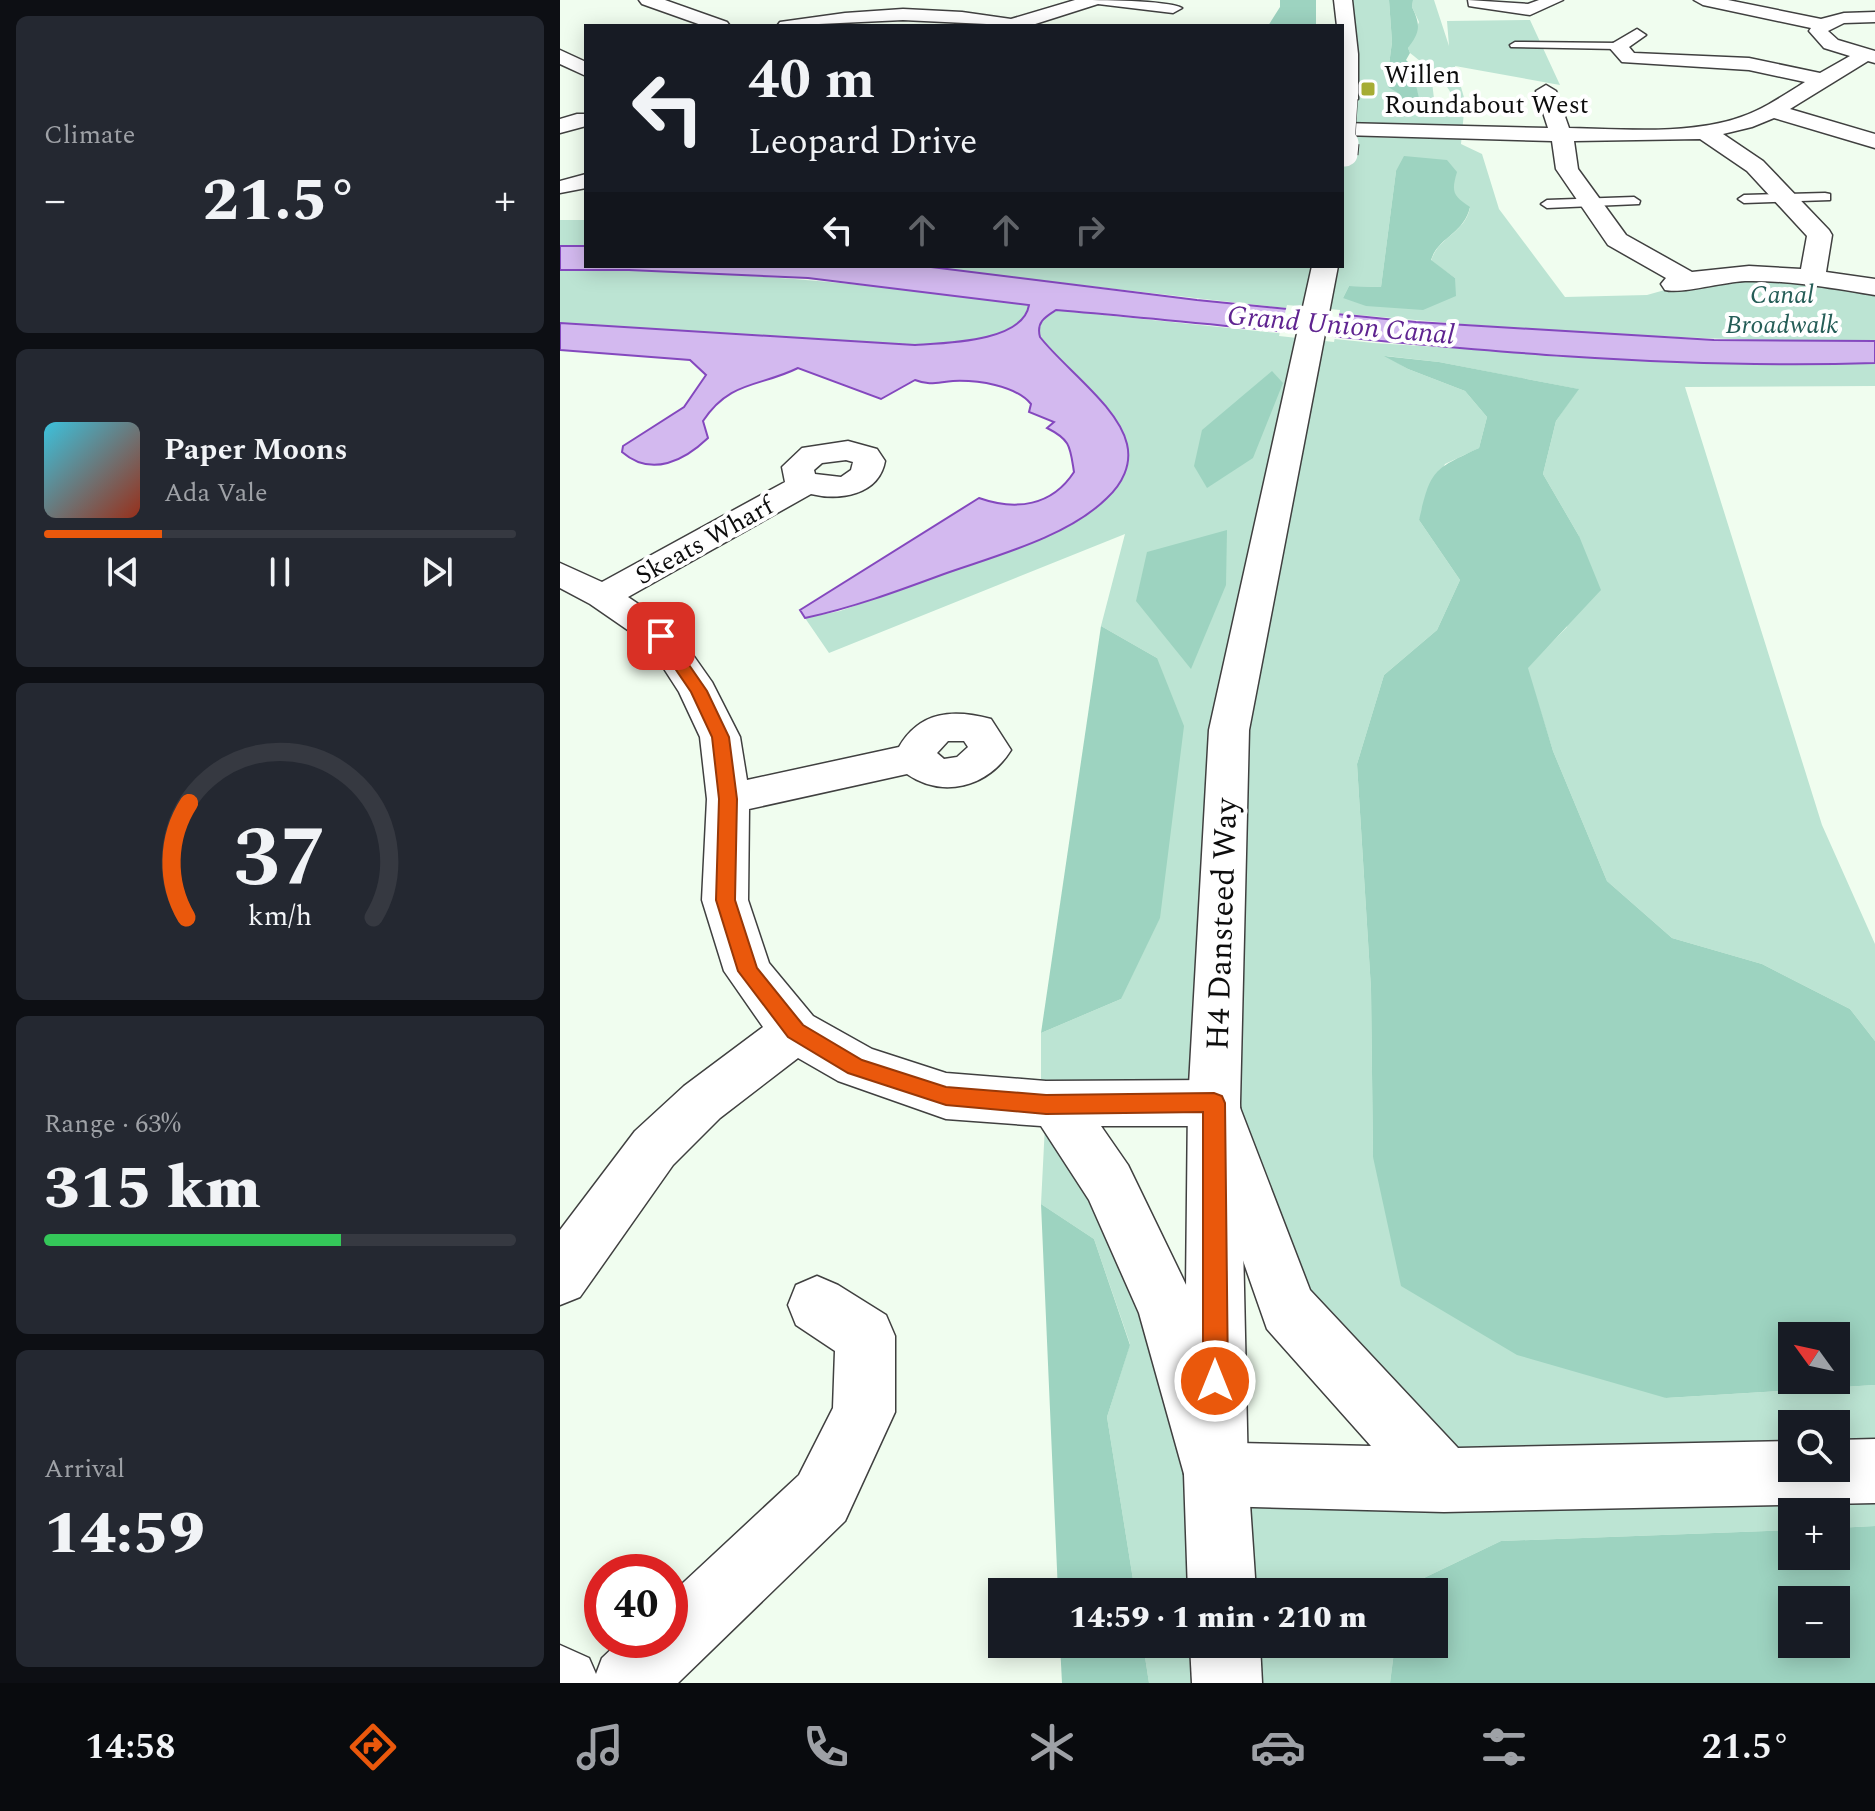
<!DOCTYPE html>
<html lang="en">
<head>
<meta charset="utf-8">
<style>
  :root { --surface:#171b24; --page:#242831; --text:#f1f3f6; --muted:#9ea1a6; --line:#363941; --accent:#ea580c }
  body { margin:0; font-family:Spectral,serif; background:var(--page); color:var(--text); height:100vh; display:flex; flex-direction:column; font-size:30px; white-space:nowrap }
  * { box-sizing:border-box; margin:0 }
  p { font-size:26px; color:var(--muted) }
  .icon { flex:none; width:44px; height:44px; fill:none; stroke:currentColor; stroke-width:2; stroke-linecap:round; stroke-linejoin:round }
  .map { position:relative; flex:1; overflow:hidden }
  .side { display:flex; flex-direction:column; gap:16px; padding:16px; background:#0d0f14; width:560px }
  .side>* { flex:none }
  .hud { position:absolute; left:24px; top:24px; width:760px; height:244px; border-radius:0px; box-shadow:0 4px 20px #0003; background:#171b24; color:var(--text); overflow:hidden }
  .needle { width:52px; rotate:303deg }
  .fabs { position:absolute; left:1218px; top:1322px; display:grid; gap:16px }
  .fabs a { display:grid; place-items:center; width:72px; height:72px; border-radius:0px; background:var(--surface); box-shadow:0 4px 20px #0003; font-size:40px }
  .speed { position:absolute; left:24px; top:1554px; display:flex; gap:16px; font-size:40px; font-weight:700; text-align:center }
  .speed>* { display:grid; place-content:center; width:104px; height:104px; border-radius:50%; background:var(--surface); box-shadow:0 4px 20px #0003; line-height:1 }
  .speed .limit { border:12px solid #d22; background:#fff; color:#111 }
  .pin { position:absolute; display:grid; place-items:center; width:68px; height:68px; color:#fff; margin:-34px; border-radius:16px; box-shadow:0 4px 12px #0006 }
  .me { position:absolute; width:88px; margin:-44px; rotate:0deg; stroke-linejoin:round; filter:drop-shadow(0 0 6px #0008) }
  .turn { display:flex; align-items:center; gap:28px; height:168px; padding:0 32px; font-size:36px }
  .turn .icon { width:104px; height:104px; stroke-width:2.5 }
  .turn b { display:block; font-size:56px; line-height:68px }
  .lanes { display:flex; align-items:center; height:76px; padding:0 32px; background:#0003; justify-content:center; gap:40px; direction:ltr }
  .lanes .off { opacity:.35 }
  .big { font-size:60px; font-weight:800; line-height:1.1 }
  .side .tile { flex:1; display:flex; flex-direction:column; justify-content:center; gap:12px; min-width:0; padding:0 28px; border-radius:12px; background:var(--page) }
  .side .dial { align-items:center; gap:0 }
  .dial svg { height:208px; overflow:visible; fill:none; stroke:var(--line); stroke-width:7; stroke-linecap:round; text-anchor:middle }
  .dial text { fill:var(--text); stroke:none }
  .song { display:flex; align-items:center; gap:24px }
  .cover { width:96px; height:96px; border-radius:12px; background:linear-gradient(135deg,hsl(190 70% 55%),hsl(10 70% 35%)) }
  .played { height:8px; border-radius:4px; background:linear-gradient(90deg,var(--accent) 25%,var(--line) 25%) }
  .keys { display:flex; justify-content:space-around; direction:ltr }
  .heat { display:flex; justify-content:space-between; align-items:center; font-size:44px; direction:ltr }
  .charge { height:12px; border-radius:6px; background:linear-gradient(90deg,#34c759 63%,var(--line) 0) }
  .trip { position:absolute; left:428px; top:1578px; width:460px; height:80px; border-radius:0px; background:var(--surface); box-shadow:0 4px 20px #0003; font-weight:800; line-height:80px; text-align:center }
  .menu { display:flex; height:128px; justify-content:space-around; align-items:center; background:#090b0e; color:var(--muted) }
  .menu .icon { width:56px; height:56px }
  .menu .on { color:var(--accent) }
  .menu b { font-size:36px; color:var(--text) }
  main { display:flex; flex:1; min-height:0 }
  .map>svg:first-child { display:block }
  .green { fill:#bce4d3; fill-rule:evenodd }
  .forest { fill:#9dd3c0; fill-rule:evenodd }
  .water { fill:#d3b9ef; stroke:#8448be; stroke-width:2 }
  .pier { fill:#f0fdef }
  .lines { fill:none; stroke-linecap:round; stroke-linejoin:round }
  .service-casing { stroke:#404040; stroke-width:3 }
  .minor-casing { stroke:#404040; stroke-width:3 }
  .tertiary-casing { stroke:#404040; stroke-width:3 }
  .service { fill:#fff; fill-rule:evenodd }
  .minor { fill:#fff; fill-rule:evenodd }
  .tertiary { fill:#fff; fill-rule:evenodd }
  .tertiary-bridge-far1-casing { stroke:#404040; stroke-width:20; stroke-linecap:butt }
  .tertiary-bridge-casing { stroke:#404040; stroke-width:27; stroke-linecap:butt }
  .tertiary-bridge-far1 { stroke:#fff; stroke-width:19 }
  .tertiary-bridge { stroke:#fff; stroke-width:25 }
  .route { fill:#ea580c; stroke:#983908; stroke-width:2 }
  .poi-dot { fill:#a6ad34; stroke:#fff; stroke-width:3 }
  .labels { text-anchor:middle; stroke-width:8; stroke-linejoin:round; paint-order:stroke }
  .far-poi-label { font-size:26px; fill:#0d0d0d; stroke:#fff; text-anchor:start }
  .far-park-label { font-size:26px; font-style:italic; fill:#255d57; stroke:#fff }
  .far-street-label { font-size:26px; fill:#0d0d0d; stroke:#fff }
  .far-water-label { font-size:28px; font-style:italic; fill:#5f2490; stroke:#fff }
  .street-label { font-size:32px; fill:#0d0d0d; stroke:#fff }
</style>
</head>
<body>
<main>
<section class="side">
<div class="tile"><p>Climate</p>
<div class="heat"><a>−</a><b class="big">21.5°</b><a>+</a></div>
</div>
<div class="tile">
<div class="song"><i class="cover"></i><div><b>Paper Moons</b><p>Ada Vale</p></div></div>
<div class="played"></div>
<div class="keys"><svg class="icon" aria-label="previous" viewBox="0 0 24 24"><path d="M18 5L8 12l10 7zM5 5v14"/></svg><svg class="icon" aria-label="pause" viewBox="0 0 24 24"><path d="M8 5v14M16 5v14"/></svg><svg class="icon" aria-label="next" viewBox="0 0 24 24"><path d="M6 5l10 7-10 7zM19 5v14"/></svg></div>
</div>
<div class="tile dial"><svg viewBox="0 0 100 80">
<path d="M14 69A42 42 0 1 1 86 69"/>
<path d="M14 69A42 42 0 0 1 15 25" stroke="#ea580c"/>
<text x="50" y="56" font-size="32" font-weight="700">37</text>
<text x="50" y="72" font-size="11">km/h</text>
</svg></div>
<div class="tile"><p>Range · 63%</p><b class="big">315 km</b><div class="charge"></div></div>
<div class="tile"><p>Arrival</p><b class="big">14:59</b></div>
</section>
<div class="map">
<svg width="1315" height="1683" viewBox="0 0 1315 1683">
  <rect width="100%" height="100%" fill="#f0fdef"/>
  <g class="green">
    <path d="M 783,0 L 829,0 L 832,42 L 829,65 L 838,71 L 859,102 L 855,80 L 862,76 L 872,82 L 876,115 L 896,117 C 898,87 871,70 850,53 L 848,48 L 859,22 L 852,7 L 853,0 L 874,0 L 889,46 L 887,21 L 970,20 L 1000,85 L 895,66 L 905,101 L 901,144 L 922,154 L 939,209 L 1005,297 L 1087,295 L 1158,275 L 1315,287 L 1315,341 C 995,342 680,305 363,266 L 782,266 L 782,171 L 786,136 L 836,138 L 841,132 L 786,129 ZM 836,171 L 892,188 L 894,196 L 910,208 C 904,234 878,237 871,261 L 895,278 L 783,298 L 789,286 L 821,287 Z"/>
    <rect x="0" y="220" width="26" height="26"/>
    <path d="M 0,270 C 158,269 312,284 469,304 C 463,342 386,343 355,345 L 0,323 Z"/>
    <path d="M 496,310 L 814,343 L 1018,356 L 1315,363 L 1315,386 L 1125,387 L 1262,825 L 1315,944 L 1315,1041 L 1290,1009 L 1202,964 L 1112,938 L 1047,881 L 993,751 L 967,668 L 1007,627 L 1019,536 L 983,474 L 996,421 L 1018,389 L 879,362 L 826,356 L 848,369 L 905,391 L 927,417 L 919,448 L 885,464 L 859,520 L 900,580 L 877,630 L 824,675 L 797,764 L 811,989 L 813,1157 L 1106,1398 L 1315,1385 L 1315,1526 L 1276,1528 L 1276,1512 L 1232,1512 L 1232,1530 L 941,1541 L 843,1588 L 843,1592 L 575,1592 L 547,1417 L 570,1344 L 534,1239 L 481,1204 L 486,1105 L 481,1104 L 481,1033 L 561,999 L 597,658 L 541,626 L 565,534 L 269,653 L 245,618 L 280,611 L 325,595 L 508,527 L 548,498 L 492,353 C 476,333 471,325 496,310 ZM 654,1103 L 728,1309 L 883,1480 L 656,1474 L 487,1104 ZM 1232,1424 L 1276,1424 L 1276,1468 L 1232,1468 Z"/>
    <polygon points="583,1644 835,1644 830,1683 589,1683"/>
  </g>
  <g class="forest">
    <polygon points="720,0 756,0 756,26 708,26 720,7"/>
    <path d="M 829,0 L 853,0 L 852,7 C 861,26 860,32 848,48 L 850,53 L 846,60 L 862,76 L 855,80 L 860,103 L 839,106 L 840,94 L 828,87 L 838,71 L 829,65 L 832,42 Z"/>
    <path d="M 844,156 L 887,160 L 897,172 C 891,192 893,196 910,207 C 904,234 878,237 871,260 L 895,278 L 896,296 L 863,310 L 806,306 L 783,298 L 789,286 L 821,287 L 836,171 Z"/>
    <path d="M 824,356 L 879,362 L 1019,389 L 996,421 L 983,474 L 1019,536 L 1041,590 L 968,668 L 993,751 L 1047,881 L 1112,938 L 1202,964 L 1290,1009 L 1315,1041 L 1315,1385 L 1106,1398 L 957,1355 L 841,1286 L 813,1157 L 811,989 L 797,764 L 824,675 L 877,630 L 900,580 L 859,520 C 871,470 872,470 919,448 L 927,417 L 905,391 L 848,369 ZM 1232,1336 L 1276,1336 L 1276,1380 L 1232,1380 Z"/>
    <polygon points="712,371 723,383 693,458 647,488 634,466 642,430"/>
    <polygon points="667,530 666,585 631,669 576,601 587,552"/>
    <polygon points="541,626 597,658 624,726 600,918 561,999 481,1033"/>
    <polygon points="481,1204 534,1239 570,1345 547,1417 575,1592 498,1592"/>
    <path d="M 1315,1526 L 1315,1683 L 830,1683 L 835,1644 L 874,1644 L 874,1592 L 843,1592 L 843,1588 L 941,1541 L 1232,1530 L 1232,1556 L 1276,1556 L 1276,1528 ZM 1232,1600 L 1276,1600 L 1276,1644 L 1232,1644 Z"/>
    <polygon points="500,1644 583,1644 589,1683 502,1683"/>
  </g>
  <path class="water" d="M 0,246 L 26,246 L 26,266 L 363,266 L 637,300 L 856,322 L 1154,340 L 1315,341 L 1315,363 C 1041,372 768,333 496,310 C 485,317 476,322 480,337 C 504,368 558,406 567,444 C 572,465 562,484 547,498 C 508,537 435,556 384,574 C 338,591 292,608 245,618 L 240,610 L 419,498 C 456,511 492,506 514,472 C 510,447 511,440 487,428 L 494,422 L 469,412 L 471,404 C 455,385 417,380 393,381 C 378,382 370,386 355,380 L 321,399 L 238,368 C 200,387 170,380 143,421 L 148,438 C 125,460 92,478 62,452 L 63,446 L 124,407 L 146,375 L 130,360 L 0,350 L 0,323 L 355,345 C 386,343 463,342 469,305 L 248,278 L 69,270 L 0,270 Z"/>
  <polygon class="pier" points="727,305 780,310 774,342 719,336"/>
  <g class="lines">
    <g class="service-casing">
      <g id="service">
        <polygon points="955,42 1057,43 1062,46 1057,49 951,47 950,45"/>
        <polygon points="1265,193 1270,194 1270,200 1184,203 1178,199 1184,195"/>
        <polygon points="1074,197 1080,201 1079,204 987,208 981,204 987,200"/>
      </g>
    </g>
    <g class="minor-casing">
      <g id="minor">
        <polygon points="79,0 105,0 167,22 170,26 144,26 82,4"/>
        <path d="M 515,0 C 538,0 607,0 622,8 L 613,13 L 538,4 L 469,26 L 343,20 L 217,26 L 220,22 L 285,13 L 343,9 L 402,12 L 451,19 Z"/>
        <polygon points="908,0 968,4 979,0 1003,0 970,15 915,7 909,6"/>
        <path d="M 1134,0 L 1168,0 L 1261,19 L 1284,13 L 1315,12 L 1315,22 L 1284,23 L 1268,31 L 1278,40 L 1315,51 L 1315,63 L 1308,61 L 1230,109 L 1315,134 L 1315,148 L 1214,118 L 1192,127 L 1163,134 L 1203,161 L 1269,230 L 1272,235 L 1266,272 L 1315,279 L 1315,295 C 1272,288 1228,280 1185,281 C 1163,282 1122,294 1105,290 L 1101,284 L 1106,278 L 1048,245 L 996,169 L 992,141 L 782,135 L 782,123 L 988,128 L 976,91 L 986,85 L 996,91 L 1009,128 C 1061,129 1132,135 1181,117 C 1204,109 1224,95 1245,82 L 1189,70 L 1062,62 L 1048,46 L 1077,29 L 1086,35 L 1069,47 L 1074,53 L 1189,58 L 1260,73 L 1290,56 L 1264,48 L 1249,31 L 1251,28 L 1143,5 ZM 1140,139 L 1187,171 L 1247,236 L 1241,269 L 1189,266 L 1132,272 L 1066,235 L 1018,169 L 1014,141 Z"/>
        <polygon points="0,50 26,62 26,76 0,64"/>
        <polygon points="17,114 26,114 26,126 0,133 0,119"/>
        <polygon points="26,174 26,188 0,193 0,181"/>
        <path d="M 288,441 L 317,449 L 325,461 C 319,495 280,501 251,494 L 68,597 L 114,628 L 152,682 L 180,737 L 187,780 L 339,747 C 360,711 393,709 431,719 L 451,750 C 428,787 383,799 347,774 L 189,809 L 188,900 L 209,963 L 253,1016 L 312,1049 L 386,1073 L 486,1081 L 654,1080 L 672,1087 L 750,1290 L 898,1448 L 1232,1441 L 1232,1468 L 1276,1468 L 1276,1440 L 1315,1439 L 1315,1503 L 884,1512 L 656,1506 L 633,1497 L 624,1474 L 579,1313 L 529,1200 L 481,1126 L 386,1119 L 278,1081 L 238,1058 L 160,1118 L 113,1165 L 20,1297 L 0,1305 L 0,1230 L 75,1131 L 124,1086 L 203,1027 L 164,971 L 142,900 L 147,799 L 140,737 L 119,692 L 88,644 L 30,604 L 0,588 L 0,563 L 42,582 L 225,482 L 222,467 L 242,448 ZM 286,460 L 293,462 L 291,470 L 281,477 L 255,474 L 254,470 L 262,463 ZM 388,741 L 404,741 L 408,747 L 397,757 L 384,759 L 377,753 ZM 541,1126 L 636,1126 L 707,1329 L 811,1446 L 678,1443 L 629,1291 L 568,1165 Z"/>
        <polygon points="257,1276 278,1285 326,1315 335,1336 335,1412 285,1521 118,1683 0,1683 0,1645 29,1658 36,1674 42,1658 61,1640 110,1640 110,1595 239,1475 273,1408 275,1351 236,1325 228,1305 236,1285"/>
      </g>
    </g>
    <g class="tertiary-casing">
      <g id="tertiary">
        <polygon points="774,0 792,0 798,54 798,99 788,105 782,104 782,26 777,26"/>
        <polygon points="752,266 778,266 689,730 680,1103 688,1474 696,1592 628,1592 624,1474 628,1103 649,730"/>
        <polygon points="630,1644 700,1644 702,1683 632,1683"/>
      </g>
    </g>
    <use href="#service" class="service"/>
    <use href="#minor" class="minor"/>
    <use href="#tertiary" class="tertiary"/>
    <g class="tertiary-bridge-far1-casing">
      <polyline id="tertiary-bridge-far1" points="785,145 788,99"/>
    </g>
    <g class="tertiary-bridge-casing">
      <polyline id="tertiary-bridge" points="785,154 786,143"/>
    </g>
    <use href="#tertiary-bridge-far1" class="tertiary-bridge-far1"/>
    <use href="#tertiary-bridge" class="tertiary-bridge"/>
  </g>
  <polygon class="route" points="101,631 107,633 147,691 169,737 177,799 175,900 197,968 243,1025 302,1060 386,1087 486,1095 654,1093 662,1096 665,1103 668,1381 664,1390 655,1394 646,1390 643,1381 643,1112 486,1114 386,1105 288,1073 228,1037 178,971 156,900 159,799 152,737 131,692 93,636"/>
  <rect class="poi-dot" x="800" y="81" width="16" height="16" rx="4"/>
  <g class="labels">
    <g class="far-poi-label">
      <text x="824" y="83">Willen<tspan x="824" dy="30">Roundabout West</tspan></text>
    </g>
    <g class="far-park-label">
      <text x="1222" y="303">Canal<tspan x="1222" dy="30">Broadwalk</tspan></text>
    </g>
    <g class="far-street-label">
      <text transform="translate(144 540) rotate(-29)" y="9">Skeats Wharf</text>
    </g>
    <g class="far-water-label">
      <text transform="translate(781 324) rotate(5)" y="10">Grand Union Canal</text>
    </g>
    <g class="street-label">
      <text transform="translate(661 924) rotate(-88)" y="11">H4 Dansteed Way</text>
    </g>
  </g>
</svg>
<div class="fabs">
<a><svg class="needle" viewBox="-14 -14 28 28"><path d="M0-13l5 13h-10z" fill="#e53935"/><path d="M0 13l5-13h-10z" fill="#9ea1a6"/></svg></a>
<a><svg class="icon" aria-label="search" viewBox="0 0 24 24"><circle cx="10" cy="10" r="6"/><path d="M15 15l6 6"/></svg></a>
<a>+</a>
<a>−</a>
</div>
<div class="speed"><div class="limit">40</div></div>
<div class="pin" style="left:101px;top:636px;background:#d93025"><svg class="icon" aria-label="arrive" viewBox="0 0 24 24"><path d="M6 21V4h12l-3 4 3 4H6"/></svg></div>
<svg class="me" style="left:655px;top:1381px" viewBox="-20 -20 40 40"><circle r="17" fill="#ea580c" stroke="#fff" stroke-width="3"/><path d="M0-11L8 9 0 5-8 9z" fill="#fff"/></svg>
<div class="trip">14:59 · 1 min · 210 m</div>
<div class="hud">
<div class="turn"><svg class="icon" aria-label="left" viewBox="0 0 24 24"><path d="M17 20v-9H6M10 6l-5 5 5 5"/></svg><div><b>40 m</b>Leopard Drive</div></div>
<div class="lanes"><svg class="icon" aria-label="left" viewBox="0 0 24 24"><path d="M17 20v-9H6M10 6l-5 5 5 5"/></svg><svg class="icon off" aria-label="ahead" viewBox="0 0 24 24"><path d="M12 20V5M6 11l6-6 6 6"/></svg><svg class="icon off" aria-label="ahead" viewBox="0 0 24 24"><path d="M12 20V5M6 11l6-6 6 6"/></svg><svg class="icon off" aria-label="right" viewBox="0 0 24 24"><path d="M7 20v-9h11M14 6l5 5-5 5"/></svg></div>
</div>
</div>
</main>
<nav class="menu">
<b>14:58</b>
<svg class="icon on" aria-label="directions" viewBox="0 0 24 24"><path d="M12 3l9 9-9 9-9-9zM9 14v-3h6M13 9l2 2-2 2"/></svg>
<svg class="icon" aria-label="music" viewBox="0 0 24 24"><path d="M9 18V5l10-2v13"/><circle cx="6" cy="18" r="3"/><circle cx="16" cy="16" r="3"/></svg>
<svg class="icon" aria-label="phone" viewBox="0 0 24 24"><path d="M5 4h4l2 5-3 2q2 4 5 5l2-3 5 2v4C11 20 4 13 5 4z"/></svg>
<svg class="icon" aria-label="climate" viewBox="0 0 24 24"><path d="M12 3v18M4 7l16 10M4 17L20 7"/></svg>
<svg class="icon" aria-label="car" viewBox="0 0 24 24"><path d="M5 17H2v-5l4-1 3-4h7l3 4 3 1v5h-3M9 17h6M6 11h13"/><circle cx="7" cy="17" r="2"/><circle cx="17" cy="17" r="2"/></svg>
<svg class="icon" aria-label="filters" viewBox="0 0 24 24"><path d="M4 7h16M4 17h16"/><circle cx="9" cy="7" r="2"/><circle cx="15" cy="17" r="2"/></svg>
<b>21.5°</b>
</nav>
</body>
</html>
